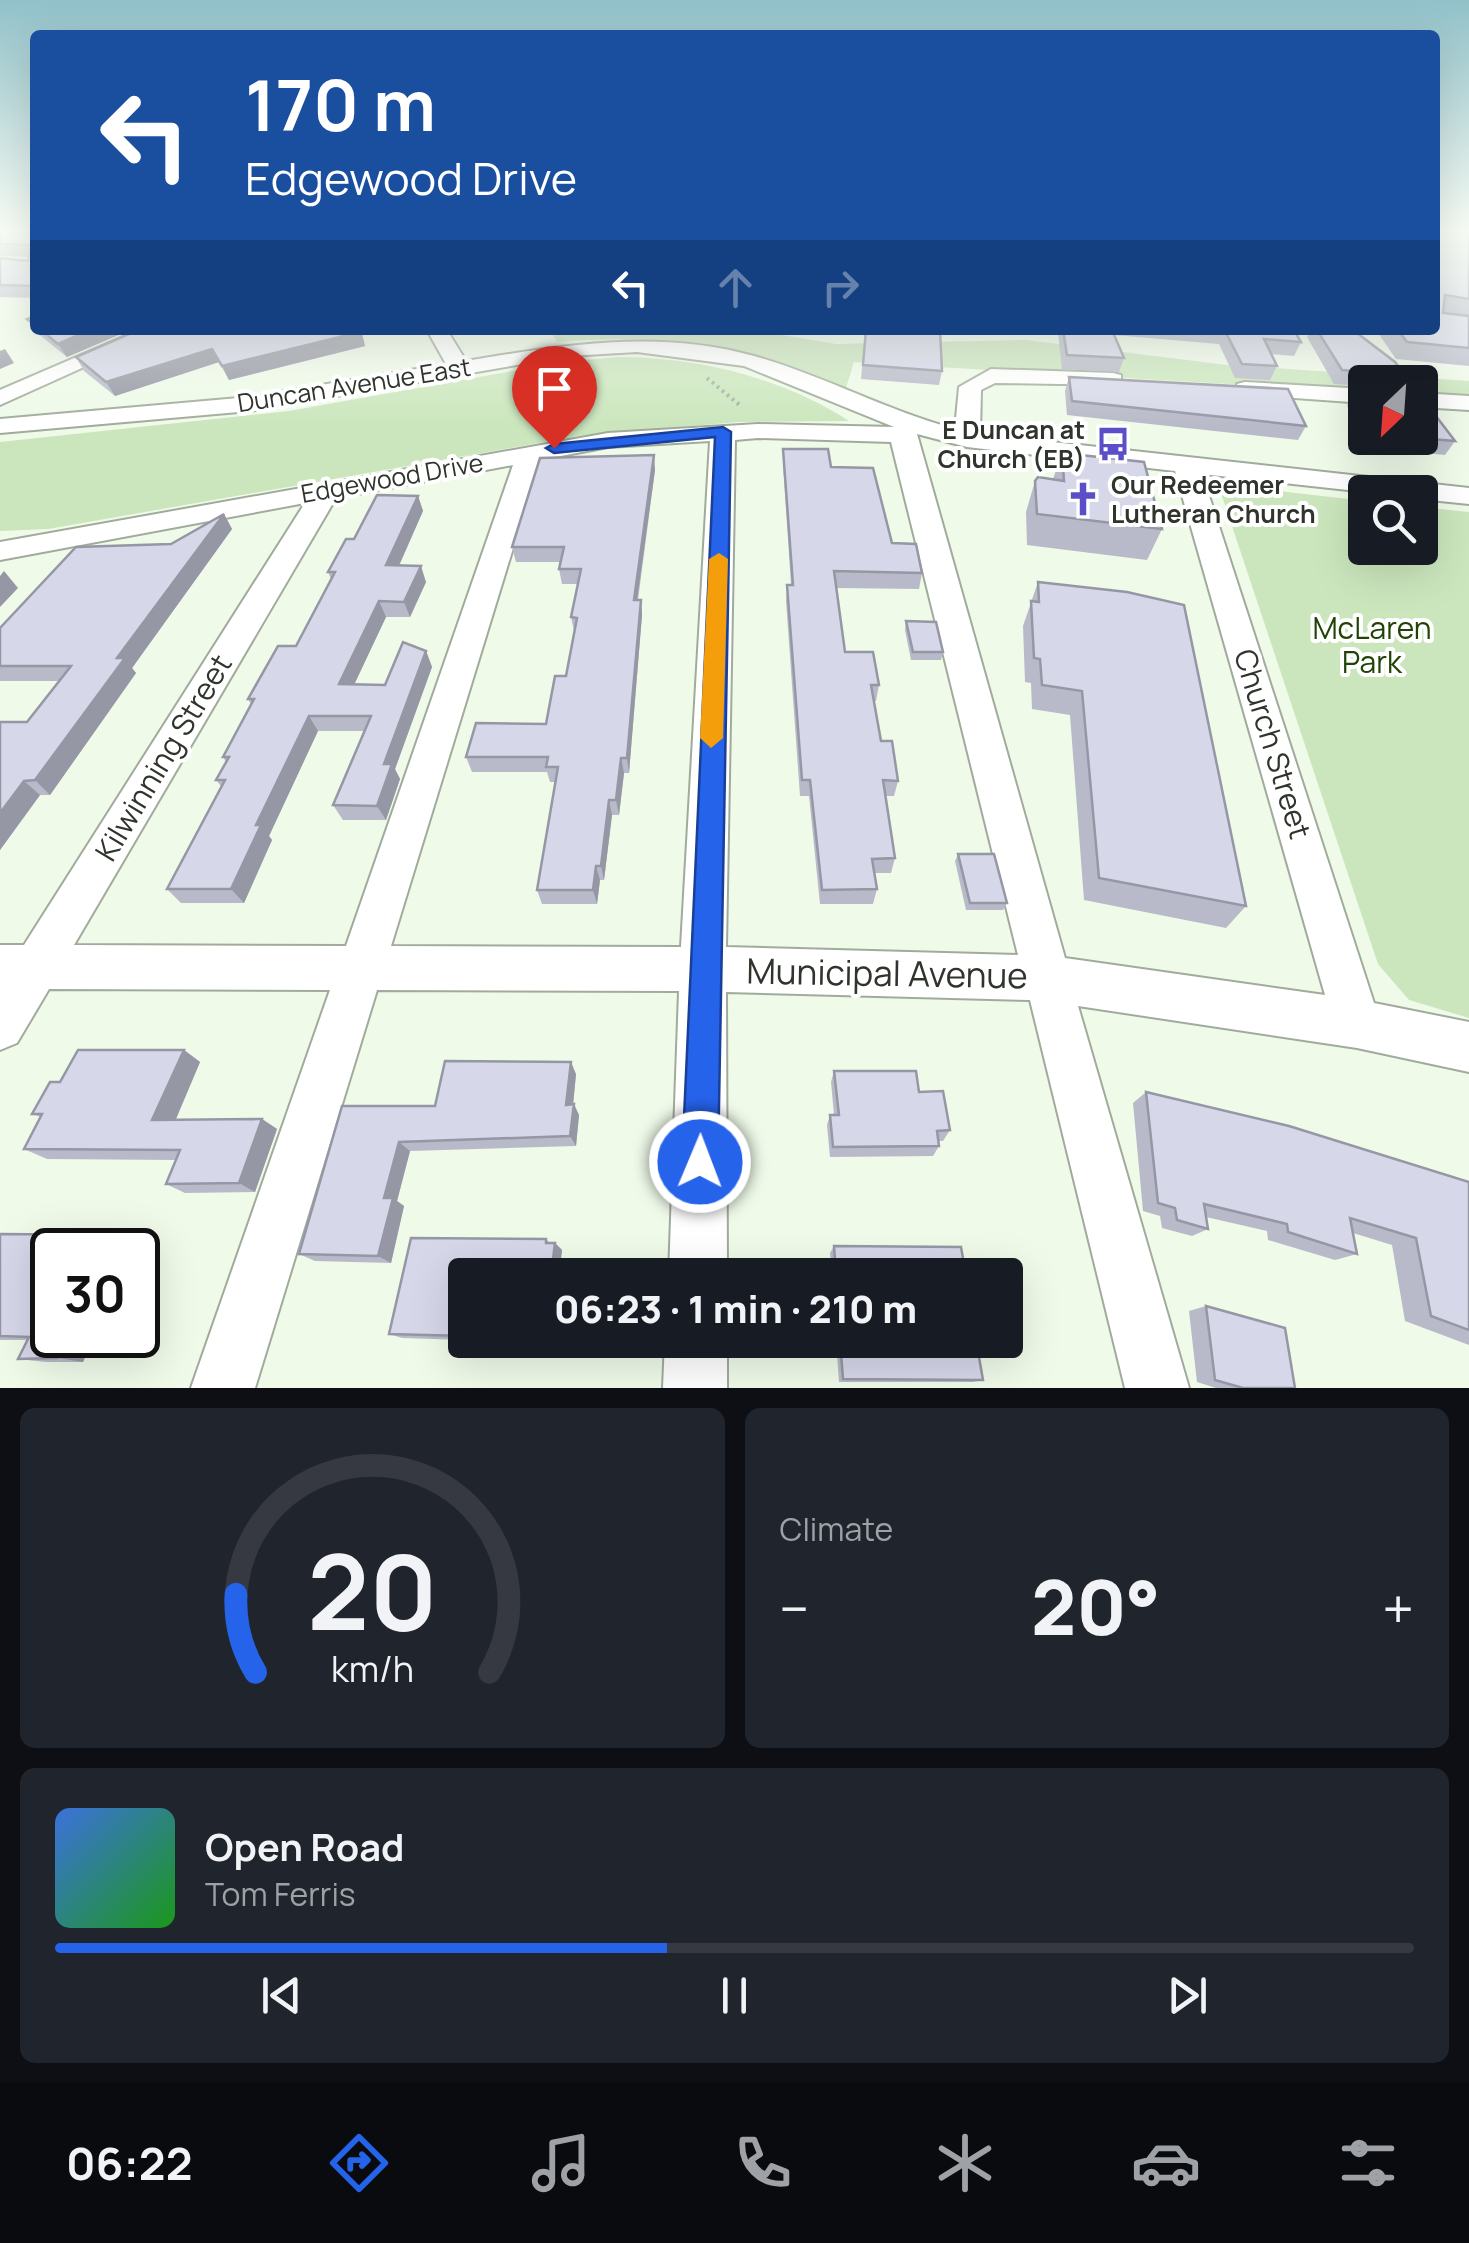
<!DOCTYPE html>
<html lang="en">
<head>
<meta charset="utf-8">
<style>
  :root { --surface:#171b24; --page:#20242c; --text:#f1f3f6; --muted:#9ea1a6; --line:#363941; --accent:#2563eb }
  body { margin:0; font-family:Manrope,sans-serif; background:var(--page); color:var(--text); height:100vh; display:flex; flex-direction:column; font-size:38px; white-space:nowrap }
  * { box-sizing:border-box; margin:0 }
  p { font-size:32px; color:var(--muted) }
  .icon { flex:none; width:55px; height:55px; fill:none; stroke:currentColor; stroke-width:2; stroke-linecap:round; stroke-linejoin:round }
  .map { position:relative; height:1388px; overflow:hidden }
  .panel { display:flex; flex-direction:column; gap:20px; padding:20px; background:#0d0f14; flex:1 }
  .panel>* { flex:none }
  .hud { position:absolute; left:30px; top:30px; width:1410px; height:305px; border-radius:10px; box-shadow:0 10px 40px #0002; background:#1a4fa0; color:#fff; overflow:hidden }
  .needle { width:65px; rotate:205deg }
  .fabs { position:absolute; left:1348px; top:365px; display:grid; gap:20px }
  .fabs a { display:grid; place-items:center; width:90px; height:90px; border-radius:10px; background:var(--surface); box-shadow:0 10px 40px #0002; font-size:50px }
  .speed { position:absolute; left:30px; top:1228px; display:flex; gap:20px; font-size:50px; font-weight:700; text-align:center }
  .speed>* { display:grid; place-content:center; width:130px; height:130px; border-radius:50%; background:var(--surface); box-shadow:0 10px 40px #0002; line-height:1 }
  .speed .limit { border:5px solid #111; border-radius:15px; background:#fff; color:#111 }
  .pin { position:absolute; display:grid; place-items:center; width:85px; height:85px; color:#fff; margin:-102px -42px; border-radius:50% 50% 50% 0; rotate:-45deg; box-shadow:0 0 10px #0007 }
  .pin .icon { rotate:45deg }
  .me { position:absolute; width:110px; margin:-55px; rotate:1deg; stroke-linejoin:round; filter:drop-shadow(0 0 8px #0008) }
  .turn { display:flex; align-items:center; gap:35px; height:210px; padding:0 50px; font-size:45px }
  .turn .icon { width:130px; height:130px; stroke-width:2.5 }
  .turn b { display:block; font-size:70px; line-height:85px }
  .lanes { display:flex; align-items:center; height:95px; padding:0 50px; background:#0003; justify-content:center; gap:50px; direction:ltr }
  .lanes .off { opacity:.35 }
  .big { font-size:75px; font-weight:800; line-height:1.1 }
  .panel .tile { flex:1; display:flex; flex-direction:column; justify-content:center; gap:15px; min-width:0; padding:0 35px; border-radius:15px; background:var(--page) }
  .panel .dial { align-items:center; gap:0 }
  .dial svg { height:260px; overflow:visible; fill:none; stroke:var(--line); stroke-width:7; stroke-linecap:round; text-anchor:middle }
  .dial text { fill:var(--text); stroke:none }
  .song { display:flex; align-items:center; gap:30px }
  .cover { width:120px; height:120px; border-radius:15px; background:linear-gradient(135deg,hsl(220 70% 55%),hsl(120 70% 35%)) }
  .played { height:10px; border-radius:5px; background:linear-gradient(90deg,var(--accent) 45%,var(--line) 45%) }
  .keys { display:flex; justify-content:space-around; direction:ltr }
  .heat { display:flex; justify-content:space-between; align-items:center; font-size:55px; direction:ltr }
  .panel .tiles { flex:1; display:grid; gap:20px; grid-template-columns:1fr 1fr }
  .tile:last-child { grid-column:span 2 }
  .trip { position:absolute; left:448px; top:1258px; width:575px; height:100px; border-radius:10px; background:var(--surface); box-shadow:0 10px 40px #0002; font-weight:800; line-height:100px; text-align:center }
  .tab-bar { display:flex; height:160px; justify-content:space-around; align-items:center; background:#090b0e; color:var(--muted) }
  .tab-bar .icon { width:70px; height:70px }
  .tab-bar .active { color:var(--accent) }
  .tab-bar b { font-size:45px; color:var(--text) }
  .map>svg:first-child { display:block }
  .green { fill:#cbe6bd }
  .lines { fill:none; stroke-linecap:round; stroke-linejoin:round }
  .minor-casing { stroke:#a1ab9c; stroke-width:4 }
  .path { stroke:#a7afa2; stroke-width:4; stroke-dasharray:2.5 4; stroke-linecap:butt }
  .minor { fill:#fff; fill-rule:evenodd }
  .wall { fill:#b8bac9 }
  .shaded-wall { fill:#9697a4 }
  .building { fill:#d6d8ea; stroke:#9697a4; stroke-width:2.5 }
  .route { fill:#2563eb; stroke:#184099; stroke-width:2.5 }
  .slow { fill:#f59e0b }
  .labels { text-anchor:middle; stroke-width:8; stroke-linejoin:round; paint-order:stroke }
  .far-street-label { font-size:25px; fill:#2f342d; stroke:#fff }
  .far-poi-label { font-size:25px; font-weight:bold; fill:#2f342d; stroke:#fff; text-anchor:end }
  .park-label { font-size:30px; fill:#214406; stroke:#fff }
  .street-label { font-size:30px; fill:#2f342d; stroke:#fff }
  .near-street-label { font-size:35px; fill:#2f342d; stroke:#fff }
</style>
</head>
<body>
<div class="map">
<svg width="1469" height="1388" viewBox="0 0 1469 1388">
  <rect width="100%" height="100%" fill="#effae9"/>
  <g class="green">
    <path d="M 550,330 L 752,330 L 836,344 L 1026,340 L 1227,365 L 1469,381 L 1469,399 L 1420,395 L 1420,382 L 1365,382 L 1365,392 L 854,362 L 846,388 C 751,345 661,333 557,342 Z"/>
    <path d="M 620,357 C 700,358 781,377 849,421 L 738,422 L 579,436 L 48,529 L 0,531 L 0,442 L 289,411 L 563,362 Z"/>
    <polygon points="1218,484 1365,501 1365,548 1420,548 1420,507 1469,512 1469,1018 1409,1000 1378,964"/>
  </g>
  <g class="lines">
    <g class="minor-casing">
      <g id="minor">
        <polygon points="139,330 166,330 0,405 0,390"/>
        <path d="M 427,330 L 447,330 L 466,361 C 562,345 658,329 754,356 C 822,375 885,410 955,429 L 959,387 L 991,369 L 1113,373 L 1121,375 L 1121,385 L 995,383 L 981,390 L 980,434 L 1469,488 L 1469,504 L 1420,499 L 1420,492 L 1366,492 L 1202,474 L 1374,1003 L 1469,1022 L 1469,1072 L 1357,1048 L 1078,1006 L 1189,1388 L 1125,1388 L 1030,1000 L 726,992 L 727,1275 L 669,1275 L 679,991 L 377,990 L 255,1388 L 191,1388 L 330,990 L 49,989 L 17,1043 L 0,1050 L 0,945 L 24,945 L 305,503 L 0,560 L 0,542 L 608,433 L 758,424 L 894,427 L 744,366 L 637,352 L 569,356 L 250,411 L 0,433 L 0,419 L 250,397 L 446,364 ZM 917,434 L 967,447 L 1175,471 L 1325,995 L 1065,958 ZM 758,438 L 891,442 L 1018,955 L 726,947 L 735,440 ZM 710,441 L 681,947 L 391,946 L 540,460 L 608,447 ZM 513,465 L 346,946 L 74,945 L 336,498 Z"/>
        <polygon points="1245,382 1365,389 1365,403 1237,394 1237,384"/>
        <polygon points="1420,393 1469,396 1469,410 1420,407"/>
        <polygon points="665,1340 727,1340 727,1388 663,1388"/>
      </g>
    </g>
    <polyline class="path" points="707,378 742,407"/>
    <use href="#minor" class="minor"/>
  </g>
  <g class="wall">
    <polygon points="0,232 35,232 35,298 0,297 0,258 28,261 28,257 0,256"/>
    <polygon points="1435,232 1469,232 1469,366 1396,359 1376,330 1435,330"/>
    <polygon points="35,316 35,330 130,330 67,357 36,332 27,319"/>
    <polygon points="138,330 361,330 365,346 229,380 219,362 115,396 84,371 76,357"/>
    <polygon points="865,330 942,371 939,385 861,379"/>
    <polygon points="1019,330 1294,330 1301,342 1294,356 1271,354 1277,366 1270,380 1235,378 1219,344 1114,335 1124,358 1119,372 1062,369 1058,333"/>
    <polygon points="1311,330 1353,330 1410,382 1365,382 1365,386 1334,384 1307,337"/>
    <polygon points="1069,377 1306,426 1298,440 1067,415 1065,391"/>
    <polygon points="1355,392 1365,392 1365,437 1347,406"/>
    <polygon points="1365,438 1420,438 1455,441 1445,455 1371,448"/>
    <polygon points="783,449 831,467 892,543 922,573 919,589 836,588 845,652 879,685 876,701 874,701 881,741 898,781 894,796 885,796 895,858 891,873 874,873 877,889 873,904 820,904 809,796 800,796 786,601 787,585 791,585 783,464"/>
    <polygon points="1062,453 1162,529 1147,560 1027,545 1026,512 1035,481 1053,479"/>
    <polygon points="655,470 638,600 641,600 642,615 629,773 624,773 619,815 612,815 604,880 600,880 597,904 542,904 537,890 555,782 550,782 547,772 472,772 466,757 546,724 566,676 574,631 571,617 578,584 562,584 559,569 560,562 516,562 512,547"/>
    <polygon points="418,496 423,511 399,566 426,582 410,617 386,617 354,684 385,685 426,651 432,667 395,769 400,779 386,820 343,820 333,805 365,731 318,731 269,836 272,840 244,903 181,903 167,889 221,786 216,780 226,762 223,757 251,704 248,699 296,646 331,579 328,572 354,539"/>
    <polygon points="224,514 232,529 132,668 136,673 50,795 40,795 0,850 0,722 27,722 59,681 0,681 0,628 171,544"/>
    <polygon points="1038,582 1246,906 1226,928 1084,900 1070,715 1032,709 1031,683 1025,682 1023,626"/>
    <polygon points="906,621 943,652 941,660 911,660 905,630"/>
    <polygon points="958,854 1007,903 1003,910 966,910 955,861"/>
    <polygon points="184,1050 200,1062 175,1120 262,1119 277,1129 255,1192 185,1193 166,1184 176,1160 47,1159 24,1149 41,1117 32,1114 60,1082"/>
    <polygon points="834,1071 919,1092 950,1130 943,1141 938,1141 939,1146 933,1156 830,1157 827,1125 830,1115 834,1115 831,1082"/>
    <polygon points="576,1074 573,1104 579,1115 576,1146 410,1151 397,1201 404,1206 391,1263 315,1261 299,1254 342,1106 435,1106"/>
    <polygon points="1146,1092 1469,1182 1469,1345 1405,1321 1392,1245 1353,1233 1357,1254 1335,1260 1268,1240 1267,1231 1206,1217 1208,1229 1192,1236 1162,1228 1160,1216 1143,1211 1133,1103"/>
    <polygon points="0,1234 135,1242 52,1335 95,1335 83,1362 46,1362 18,1359 27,1340 0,1340"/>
    <polygon points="411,1238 546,1239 550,1243 555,1243 562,1250 559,1275 465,1275 465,1340 402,1338 389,1334"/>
    <polygon points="834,1246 966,1275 832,1275 830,1253"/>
    <polygon points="1206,1306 1295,1388 1216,1388 1197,1382 1189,1311"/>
    <polygon points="836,1340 976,1340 983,1380 973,1382 839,1382"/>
  </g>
  <g class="shaded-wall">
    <polygon points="90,330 130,330 67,357 58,344"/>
    <polygon points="349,330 361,330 365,346 229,380 222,366"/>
    <polygon points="5,349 14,363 0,369 0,351"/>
    <polygon points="212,349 219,362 115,396 106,382"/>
    <polygon points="654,455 655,470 635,615 634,600"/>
    <polygon points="418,496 423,511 392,581 386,565"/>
    <polygon points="224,514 232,529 132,668 136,673 50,795 35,780 117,658"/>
    <polygon points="421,566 426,582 410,617 404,602"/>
    <polygon points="4,571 18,588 0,607 0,576"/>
    <polygon points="641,600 642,615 629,773 627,758"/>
    <polygon points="379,601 386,617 347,700 339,684"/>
    <polygon points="426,651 432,667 395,769 400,779 386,820 377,806 384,764"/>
    <polygon points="309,716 318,731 269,836 272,840 244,903 231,889 256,825"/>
    <polygon points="621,758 624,773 619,815 616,800"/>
    <polygon points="24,781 40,795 0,850 0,813"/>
    <polygon points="609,800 612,815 604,880 601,866"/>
    <polygon points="596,866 600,880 597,904 593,890"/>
    <polygon points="184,1050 200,1062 171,1131 152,1120"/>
    <polygon points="571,1062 576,1074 572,1116 566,1105"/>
    <polygon points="574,1104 579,1115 576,1146 570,1136"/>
    <polygon points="262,1119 277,1129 255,1192 239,1183"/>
    <polygon points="399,1142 410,1151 397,1201 404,1206 391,1263 378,1256 384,1198"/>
    <polygon points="114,1235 135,1242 132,1250 107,1250"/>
    <polygon points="555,1243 562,1250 559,1275 551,1275"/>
    <polygon points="68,1335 95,1335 83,1362 58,1358"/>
  </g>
  <g class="building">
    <polygon points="0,232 35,232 35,286 0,285 0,258 28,261 31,245 0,244"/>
    <polygon points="1435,232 1469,232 1469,299 1445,295 1443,313 1469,316 1469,348 1407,342 1398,330 1435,330"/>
    <polygon points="35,316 35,325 27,319"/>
    <polygon points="41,330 90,330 58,344"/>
    <polygon points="138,330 354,330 360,332 222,366 212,349 106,382 76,357"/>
    <polygon points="866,330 940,330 942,371 863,365"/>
    <polygon points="1063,330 1112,330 1124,358 1067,355"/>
    <polygon points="1218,330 1294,330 1301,342 1264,339 1277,366 1242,364 1225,331"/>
    <polygon points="1317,330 1353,330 1395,362 1410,382 1376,382 1376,373 1342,370"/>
    <polygon points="1069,377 1288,389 1306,426 1072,401"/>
    <polygon points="1355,392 1365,392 1365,409"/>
    <polygon points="1420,395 1455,441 1419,438 1420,438"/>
    <polygon points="783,449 828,449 831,467 873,468 892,543 916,544 922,573 834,571 845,652 873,652 879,685 871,685 881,741 892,741 898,781 883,780 895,858 872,859 877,889 822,890 810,780 802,780 787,585 793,585"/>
    <polygon points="1062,453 1144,462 1162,529 1037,514 1035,481 1038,477 1064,481"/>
    <polygon points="654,455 634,600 641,600 627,758 621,758 616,800 609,800 601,866 596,866 593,890 537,890 558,767 546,767 548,757 466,757 476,723 546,724 555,676 566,676 577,618 571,617 581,569 559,569 564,547 512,547 540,458"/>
    <polygon points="377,495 418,496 386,565 421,566 404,602 379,601 339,684 385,685 403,642 426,651 384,764 392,764 377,806 333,805 371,716 309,716 256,825 261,825 231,889 167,889 225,780 216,780 229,757 223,757 254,699 248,699 278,646 296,646 335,572 328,572 346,539 354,539"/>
    <polygon points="224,514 117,658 125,658 35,780 24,781 0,813 0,722 27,722 71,666 0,666 0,628 76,547 171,544"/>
    <polygon points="1038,582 1127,592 1184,605 1246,906 1099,878 1082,691 1042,685 1040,659 1034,658 1031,601 1039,602"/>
    <polygon points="906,621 936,622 943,652 913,652"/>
    <polygon points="958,854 994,854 1007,903 970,903"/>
    <polygon points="78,1050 184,1050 152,1120 262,1119 239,1183 166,1184 180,1150 24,1149 42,1114 32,1114 50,1082 60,1082"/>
    <polygon points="445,1061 571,1062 566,1105 574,1104 570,1136 399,1142 384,1198 393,1198 378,1256 299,1254 342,1106 435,1106"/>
    <polygon points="834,1071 916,1071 919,1092 943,1091 950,1130 937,1131 939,1146 833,1147 830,1115 839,1115"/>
    <polygon points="1146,1092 1289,1126 1469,1182 1469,1330 1431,1316 1416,1238 1350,1218 1357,1254 1288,1232 1287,1224 1204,1204 1208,1229 1177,1220 1175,1208 1158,1203"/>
    <polygon points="0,1234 114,1235 107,1250 52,1250 52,1335 68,1335 58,1358 18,1359 29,1337 0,1336"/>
    <polygon points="411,1238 546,1239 546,1243 555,1243 551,1275 465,1275 465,1336 389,1334"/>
    <polygon points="834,1246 961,1247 966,1275 836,1275"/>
    <polygon points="1206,1306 1285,1328 1295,1388 1243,1388 1215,1380"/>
    <polygon points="840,1340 976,1340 983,1380 843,1379"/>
  </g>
  <linearGradient id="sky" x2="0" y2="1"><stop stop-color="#91c1c9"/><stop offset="0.54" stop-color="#f8fdf5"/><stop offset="1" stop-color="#f8fdf5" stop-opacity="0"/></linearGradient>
  <rect width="1469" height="426" fill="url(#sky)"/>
  <polygon class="route" points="723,427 731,432 718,1162 712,1174 700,1179 688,1174 682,1162 715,437 554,453 546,448 554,444"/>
  <polygon class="slow" points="719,553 728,559 723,738 711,748 700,738 709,559"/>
  <defs>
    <g id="bus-bare" transform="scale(2.7)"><path d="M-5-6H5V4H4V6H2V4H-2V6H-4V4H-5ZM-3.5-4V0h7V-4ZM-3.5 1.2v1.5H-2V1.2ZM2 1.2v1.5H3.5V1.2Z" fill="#5b4fc7" stroke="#fff" stroke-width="2.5" paint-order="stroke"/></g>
    <g id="church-bare" transform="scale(2.7)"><path d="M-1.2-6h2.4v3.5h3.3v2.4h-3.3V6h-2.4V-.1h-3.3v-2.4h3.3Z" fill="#5b4fc7" stroke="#fff" stroke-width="2.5" paint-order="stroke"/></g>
  </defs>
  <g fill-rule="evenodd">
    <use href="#bus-bare" x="1113" y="444"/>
    <use href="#church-bare" x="1083" y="499"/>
  </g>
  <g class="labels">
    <g class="far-street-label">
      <text transform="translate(354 385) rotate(-9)" y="9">Duncan Avenue East</text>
      <text transform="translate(392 478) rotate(-10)" y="9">Edgewood Drive</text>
    </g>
    <g class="far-poi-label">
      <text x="1085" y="439">E Duncan at<tspan x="1085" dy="29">Church (EB)</tspan></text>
      <text x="1111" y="494" text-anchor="start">Our Redeemer<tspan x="1111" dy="29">Lutheran Church</tspan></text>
    </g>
    <g class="park-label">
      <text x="1372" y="639">McLaren<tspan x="1372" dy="34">Park</tspan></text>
    </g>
    <g class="street-label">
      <text transform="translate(1272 744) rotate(73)" y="10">Church Street</text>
      <text transform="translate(164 758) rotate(-59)" y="10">Kilwinning Street</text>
    </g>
    <g class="near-street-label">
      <text transform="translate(887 974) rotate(1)" y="12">Municipal Avenue</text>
    </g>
  </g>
</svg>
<div class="fabs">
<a><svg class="needle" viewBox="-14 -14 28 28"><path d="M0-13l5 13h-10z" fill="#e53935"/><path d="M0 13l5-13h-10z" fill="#9ea1a6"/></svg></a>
<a><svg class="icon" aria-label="search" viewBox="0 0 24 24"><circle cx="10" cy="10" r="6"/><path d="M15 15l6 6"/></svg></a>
</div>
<div class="speed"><div class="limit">30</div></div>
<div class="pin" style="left:554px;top:448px;background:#d93025"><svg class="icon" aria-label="arrive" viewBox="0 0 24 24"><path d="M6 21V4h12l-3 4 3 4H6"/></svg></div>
<svg class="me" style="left:700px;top:1162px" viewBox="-20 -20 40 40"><circle r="17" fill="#2563eb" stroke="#fff" stroke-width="3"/><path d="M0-11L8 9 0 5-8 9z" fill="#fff"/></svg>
<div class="trip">06:23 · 1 min · 210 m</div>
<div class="hud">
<div class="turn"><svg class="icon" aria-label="left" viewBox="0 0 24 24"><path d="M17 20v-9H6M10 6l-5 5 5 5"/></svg><div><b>170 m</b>Edgewood Drive</div></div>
<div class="lanes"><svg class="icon" aria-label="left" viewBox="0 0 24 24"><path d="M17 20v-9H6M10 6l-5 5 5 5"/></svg><svg class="icon off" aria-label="ahead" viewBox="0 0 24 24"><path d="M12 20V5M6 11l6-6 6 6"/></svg><svg class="icon off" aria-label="right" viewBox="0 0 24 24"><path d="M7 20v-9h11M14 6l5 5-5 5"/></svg></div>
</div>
</div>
<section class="panel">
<div class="tiles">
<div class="tile dial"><svg viewBox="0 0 100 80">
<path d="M14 69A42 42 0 1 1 86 69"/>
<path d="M14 69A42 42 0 0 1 8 45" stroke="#2563eb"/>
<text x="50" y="56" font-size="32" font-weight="700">20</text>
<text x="50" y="72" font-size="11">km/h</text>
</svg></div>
<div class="tile"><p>Climate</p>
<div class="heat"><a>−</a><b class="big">20°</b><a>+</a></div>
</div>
<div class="tile">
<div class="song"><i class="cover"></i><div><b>Open Road</b><p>Tom Ferris</p></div></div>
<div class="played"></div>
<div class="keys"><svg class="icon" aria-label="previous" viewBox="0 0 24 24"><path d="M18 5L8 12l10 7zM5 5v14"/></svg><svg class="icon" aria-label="pause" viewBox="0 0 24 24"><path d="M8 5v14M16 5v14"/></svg><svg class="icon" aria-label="next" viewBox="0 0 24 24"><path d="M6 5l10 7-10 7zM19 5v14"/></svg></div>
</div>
</div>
</section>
<nav class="tab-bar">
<b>06:22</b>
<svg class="icon active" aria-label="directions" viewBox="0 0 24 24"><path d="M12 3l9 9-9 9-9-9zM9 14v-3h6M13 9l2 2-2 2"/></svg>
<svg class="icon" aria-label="music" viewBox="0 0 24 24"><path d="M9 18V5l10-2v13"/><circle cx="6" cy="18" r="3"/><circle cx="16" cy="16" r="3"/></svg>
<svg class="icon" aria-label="phone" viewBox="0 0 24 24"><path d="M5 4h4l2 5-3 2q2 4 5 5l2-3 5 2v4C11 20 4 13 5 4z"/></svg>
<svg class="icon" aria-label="climate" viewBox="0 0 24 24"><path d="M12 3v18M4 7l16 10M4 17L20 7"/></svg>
<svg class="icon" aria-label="car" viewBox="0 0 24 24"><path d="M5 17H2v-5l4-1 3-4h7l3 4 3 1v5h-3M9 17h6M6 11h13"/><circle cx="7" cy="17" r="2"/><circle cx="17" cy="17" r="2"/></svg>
<svg class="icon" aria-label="filters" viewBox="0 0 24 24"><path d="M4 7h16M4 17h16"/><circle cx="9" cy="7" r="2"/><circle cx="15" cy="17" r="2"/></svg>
</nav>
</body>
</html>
